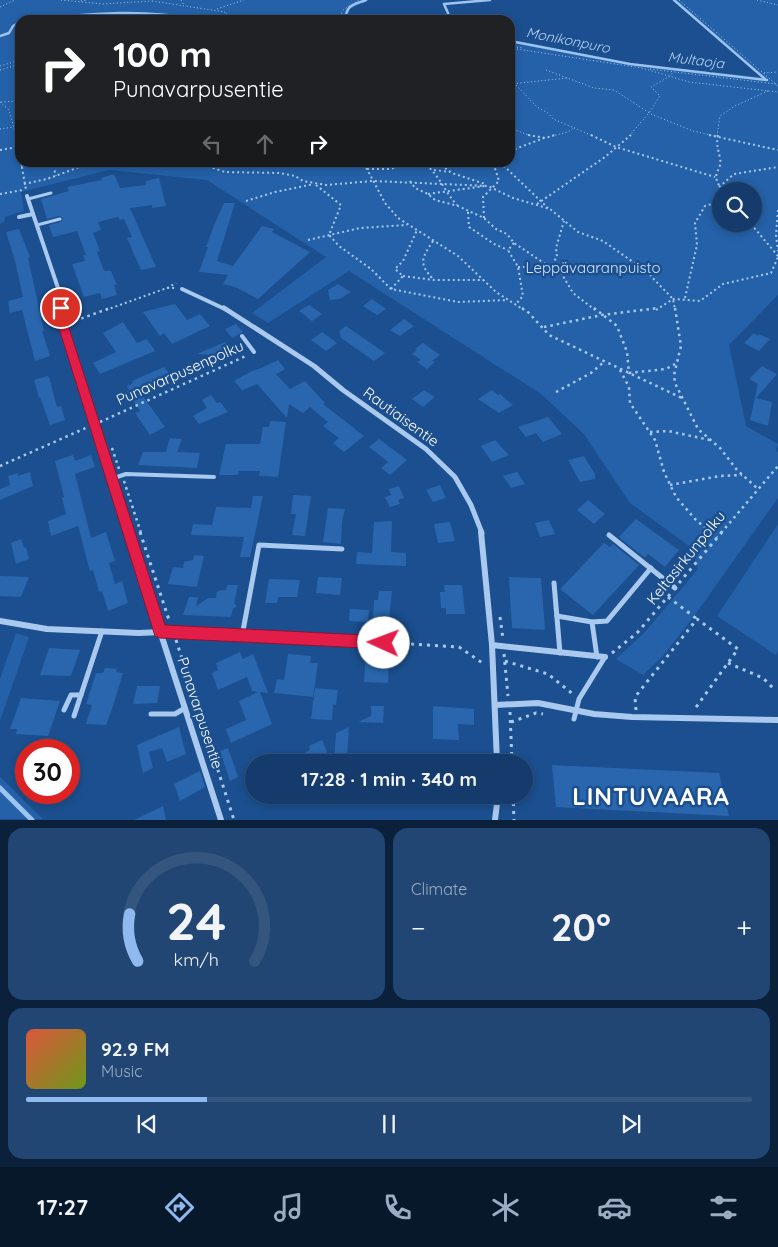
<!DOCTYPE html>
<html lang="en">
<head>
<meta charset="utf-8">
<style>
  :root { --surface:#143b6b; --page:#214673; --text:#f1f3f6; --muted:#9dadc1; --line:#33557e; --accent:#90b9f0 }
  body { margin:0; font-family:Quicksand,sans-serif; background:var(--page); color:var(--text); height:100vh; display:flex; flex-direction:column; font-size:19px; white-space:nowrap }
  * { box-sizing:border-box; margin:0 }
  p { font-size:16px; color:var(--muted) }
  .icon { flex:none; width:28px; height:28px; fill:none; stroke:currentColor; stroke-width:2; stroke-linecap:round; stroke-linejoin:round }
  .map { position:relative; height:820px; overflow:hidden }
  .panel { display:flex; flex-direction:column; gap:8px; padding:8px; background:#0b203b; flex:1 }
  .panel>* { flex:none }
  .top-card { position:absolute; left:15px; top:15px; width:500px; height:152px; border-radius:15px; box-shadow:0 2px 8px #0003,0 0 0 1px var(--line); background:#202124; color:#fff; overflow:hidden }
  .controls { position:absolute; left:712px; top:182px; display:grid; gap:10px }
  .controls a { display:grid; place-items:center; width:50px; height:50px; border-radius:50%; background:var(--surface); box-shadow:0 2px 8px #0003,0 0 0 1px var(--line); font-size:25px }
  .speed { position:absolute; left:15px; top:739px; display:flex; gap:10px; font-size:25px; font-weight:700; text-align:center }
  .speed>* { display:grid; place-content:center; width:65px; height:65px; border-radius:50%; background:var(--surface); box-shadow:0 2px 8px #0003,0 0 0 1px var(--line); line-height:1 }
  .speed .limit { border:8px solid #d22; background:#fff; color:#111 }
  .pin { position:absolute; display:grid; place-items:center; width:42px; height:42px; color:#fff; margin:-21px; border:2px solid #fff; border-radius:50%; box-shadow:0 1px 5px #0007 }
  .me { position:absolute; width:55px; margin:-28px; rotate:272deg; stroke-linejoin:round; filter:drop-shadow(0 0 4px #0008) }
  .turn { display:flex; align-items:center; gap:18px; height:105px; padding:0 15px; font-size:22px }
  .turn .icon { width:65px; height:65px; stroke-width:2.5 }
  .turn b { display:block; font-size:35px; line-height:42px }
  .lanes { display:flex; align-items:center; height:48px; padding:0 15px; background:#0003; justify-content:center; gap:25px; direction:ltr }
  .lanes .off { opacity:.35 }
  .big { font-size:38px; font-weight:800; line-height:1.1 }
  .panel .widget { flex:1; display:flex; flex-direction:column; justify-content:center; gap:8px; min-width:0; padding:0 18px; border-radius:15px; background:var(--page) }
  .panel .dial { align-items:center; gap:0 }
  .dial svg { height:130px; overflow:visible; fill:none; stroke:var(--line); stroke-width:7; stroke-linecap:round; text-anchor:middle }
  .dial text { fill:var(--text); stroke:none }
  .song { display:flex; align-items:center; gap:15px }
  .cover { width:60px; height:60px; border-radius:8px; background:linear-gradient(135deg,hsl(10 70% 55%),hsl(80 70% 35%)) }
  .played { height:5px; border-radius:2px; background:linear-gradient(90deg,var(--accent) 25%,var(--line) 25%) }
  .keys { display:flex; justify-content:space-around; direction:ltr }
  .heat { display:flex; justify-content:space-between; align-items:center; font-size:28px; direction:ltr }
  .panel .tiles { flex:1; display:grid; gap:8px; grid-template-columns:1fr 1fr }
  .widget:last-child { grid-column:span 2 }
  .trip { position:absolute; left:245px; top:754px; width:288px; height:50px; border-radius:25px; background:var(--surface); box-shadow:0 2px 8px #0003,0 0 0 1px var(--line); font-weight:800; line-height:50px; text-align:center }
  .dock { display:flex; height:80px; justify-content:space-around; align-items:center; background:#08182b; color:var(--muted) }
  .dock .icon { width:35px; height:35px }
  .dock .current { color:var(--accent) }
  .dock b { font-size:22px; color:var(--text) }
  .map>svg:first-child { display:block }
  .green { fill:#2461a8; fill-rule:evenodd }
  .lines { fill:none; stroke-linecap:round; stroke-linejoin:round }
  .stream-far1 { stroke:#9cc4f0; stroke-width:2.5 }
  .stream { stroke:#9cc4f0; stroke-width:5 }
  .building { fill:#2a66ad }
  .path-far3 { stroke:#a9c9ee; stroke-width:1; stroke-dasharray:1 2.5; stroke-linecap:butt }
  .path-far2 { stroke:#a9c9ee; stroke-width:2; stroke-dasharray:2 3; stroke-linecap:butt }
  .path-far1 { stroke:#a9c9ee; stroke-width:2.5; stroke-dasharray:2.5 4; stroke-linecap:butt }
  .path { stroke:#a9c9ee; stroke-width:3; stroke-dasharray:3 5; stroke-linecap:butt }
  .service-far2 { stroke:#a9c9ee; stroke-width:3 }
  .service-far1 { stroke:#a9c9ee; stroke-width:4 }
  .service { stroke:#a9c9ee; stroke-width:5 }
  .minor-far2 { stroke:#a9c9ee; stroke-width:4 }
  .minor-far1 { stroke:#a9c9ee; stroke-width:5 }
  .minor { stroke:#a9c9ee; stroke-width:6 }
  .route { fill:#e11d48; stroke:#92132f }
  .labels { text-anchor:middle; stroke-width:5; stroke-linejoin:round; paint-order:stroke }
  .far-water-label { font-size:14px; font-style:italic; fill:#b5d3f5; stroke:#1b4f8f }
  .park-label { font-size:15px; fill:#cfe3fa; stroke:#1b4f8f }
  .street-label { font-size:15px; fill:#fff; stroke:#1b4f8f }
  .near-district-label { font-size:24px; font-weight:bold; letter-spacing:1px; fill:#fff; stroke:#1b4f8f }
</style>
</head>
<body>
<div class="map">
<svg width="778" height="820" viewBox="0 0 778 820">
  <rect width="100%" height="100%" fill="#1b4f8f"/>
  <g class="green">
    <path d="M 0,0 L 369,0 L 350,9 L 346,20 L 20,20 L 20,162 L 510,162 L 510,41 L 625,63 L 761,77 L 674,0 L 778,0 L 778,295 L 729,345 L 746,426 L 778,444 L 776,450 L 778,453 L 778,498 L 692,619 L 663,656 L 643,675 L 616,659 L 645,632 L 698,569 L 695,562 L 696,551 L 630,503 L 584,434 L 541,394 L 349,271 L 268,323 L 252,313 L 326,257 L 207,180 L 109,170 L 21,192 L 24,211 L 5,217 L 4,222 L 0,224 ZM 721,191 L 754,191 L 754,224 L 721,224 Z"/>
    <polygon points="778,524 778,651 776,655 717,616"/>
    <polygon points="16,633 29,637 0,721 0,679"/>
    <polygon points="0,777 43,819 0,819"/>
  </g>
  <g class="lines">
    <g class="stream-far1">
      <polyline points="674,0 765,79"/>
      <path d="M 35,20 C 63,16 92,14 120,13 C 155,12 191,18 225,20"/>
      <path d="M 345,20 C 347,4 353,5 366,0"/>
      <polyline points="451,20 444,4 490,0"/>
      <polyline points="0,36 9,33 13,26 20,22"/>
      <polyline points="510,41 630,64 767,80"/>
    </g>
    <polyline class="stream" points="0,788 32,820"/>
  </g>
  <g class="building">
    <polygon points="114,174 120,188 146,185 146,181 159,178 166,206 152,208 152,205 130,208 156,267 141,270 127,238 132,237 124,219 120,220 118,217 98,222 101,230 93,233 100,251 97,252 104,271 111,271 117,285 114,285 117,295 102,299 100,293 84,297 72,264 85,261 83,255 86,255 77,231 53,237 49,225 61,222 63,218 60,216 47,219 41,199 69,191 67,187 102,180 101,178"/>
    <polygon points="224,203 235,203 217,261 233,266 262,226 274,229 272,232 310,252 258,299 235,287 223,284 228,275 199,272 208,247 206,247 215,223"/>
    <polygon points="19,229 30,257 28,258 44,331 42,331 50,356 35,361 22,310 10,313 8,301 23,297 15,261 6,232"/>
    <polygon points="338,284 351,292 340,299 330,300 328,290"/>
    <polygon points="372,299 386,309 377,315 363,306"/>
    <polygon points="175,304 187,320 200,314 210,326 172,344 164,333 160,336 143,312"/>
    <polygon points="309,305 322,314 312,321 299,311"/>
    <polygon points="404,319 414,326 400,336 390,330"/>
    <polygon points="123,322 137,343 147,339 155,351 100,374 93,363 116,352 103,333"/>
    <polygon points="236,324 243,332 232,338 225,329"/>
    <polygon points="346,326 385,353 374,361 341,338 339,331"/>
    <polygon points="322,332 337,343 326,351 311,340"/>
    <polygon points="754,333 758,336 759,334 770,339 759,351 744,343"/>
    <polygon points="225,342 232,352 217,359 214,355 197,354"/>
    <polygon points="423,343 440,355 432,361 435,362 427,369 417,362 421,360 412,354 417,350 415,349"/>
    <polygon points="278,360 285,369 276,374 290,389 305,381 325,403 323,404 364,436 344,452 333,443 339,438 323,426 328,422 310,407 303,413 289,404 287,418 257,384 242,390 234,381 252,371 261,368"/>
    <polygon points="762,366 777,374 756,398 772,402 768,426 750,420 758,384 749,379"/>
    <polygon points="164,367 171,376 140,392 165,427 150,435 135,413 140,411 127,391 129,390 127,386 133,383 132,381"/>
    <polygon points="47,376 49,377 57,407 61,406 65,420 50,425 40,397 39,398 34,380"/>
    <polygon points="424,390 435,397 423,407 412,399"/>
    <polygon points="492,390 498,395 500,394 513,405 499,413 478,399"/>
    <polygon points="211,395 217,403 220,402 228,412 199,424 193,416 207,408 202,400"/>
    <polygon points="548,417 562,434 543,442 536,433 526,437 518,427"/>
    <polygon points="270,421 286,422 278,477 259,476 260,471 239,471 238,475 219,475 226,444 260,444 263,427 269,427"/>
    <polygon points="170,438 182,439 177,452 200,453 197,468 138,465 143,452 166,452"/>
    <polygon points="379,439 407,460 390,475 381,468 388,462 369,447"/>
    <polygon points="495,440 509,455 492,462 481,446"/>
    <polygon points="73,455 75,461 91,455 95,467 75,474 91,538 106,532 115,561 109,563 115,584 122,581 128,603 108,611 102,591 99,592 93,570 90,571 78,526 51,536 48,521 66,514 62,498 64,497 55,461"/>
    <polygon points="584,456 595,474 595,479 580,482 568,460"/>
    <polygon points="30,472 33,486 0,500 0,489 10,485 8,476 18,473 18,476"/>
    <polygon points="517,472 525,484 511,488 503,476"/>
    <polygon points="440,485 446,498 433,502 426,490"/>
    <polygon points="399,486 404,498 398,500 400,504 390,507 385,497 391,495 389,489"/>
    <polygon points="293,495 311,496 305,536 292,535 296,514 291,514"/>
    <polygon points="253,496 263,496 250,557 240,557 244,537 191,535 193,524 212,525 216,507 251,508"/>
    <polygon points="588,500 605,514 594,524 577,510"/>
    <polygon points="328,508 345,509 342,522 341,544 323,542"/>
    <polygon points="636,519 679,550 665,567 648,554 645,558 619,537"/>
    <polygon points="549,520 555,534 540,537 535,523"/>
    <polygon points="392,521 391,552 406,553 406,566 356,564 357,552 372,553 374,522"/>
    <polygon points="450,522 455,541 438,543 434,524"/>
    <polygon points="21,539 24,548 26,547 29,559 16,564 11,543"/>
    <polygon points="604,543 610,547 613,544 639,565 593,615 560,589"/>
    <polygon points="194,555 204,556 197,587 168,584 173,567 183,568 184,562 193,560"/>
    <polygon points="0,576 29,577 21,597 0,596"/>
    <polygon points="318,577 342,578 340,595 316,593"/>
    <polygon points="509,577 541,578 545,630 512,628"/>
    <polygon points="269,579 300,580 297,597 278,597 277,603 265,603"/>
    <polygon points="227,585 238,585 234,603 237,606 233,609 231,617 183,615 189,597 198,597 196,606 208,598 216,598 217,592 221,590 226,590"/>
    <polygon points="444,585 462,585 465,614 446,614 446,608 441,608 440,592 445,592"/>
    <polygon points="379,591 392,591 389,620 373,619 374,600 378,600"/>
    <polygon points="350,609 369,610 368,622 349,621"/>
    <polygon points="49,648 80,650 71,676 40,675"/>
    <polygon points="240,652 243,659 253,654 268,693 260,692 272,724 231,743 226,729 246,720 239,701 258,692 252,691 247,677 218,690 212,673 218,670 216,663"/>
    <polygon points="288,654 311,656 310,663 318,663 313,697 274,693 277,679 284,680"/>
    <polygon points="366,654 389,655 388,683 364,682"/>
    <polygon points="105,668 117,669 116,672 123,673 113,706 106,725 86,724 92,705 86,704 96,673 103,673"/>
    <polygon points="137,686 160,686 157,703 133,704"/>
    <polygon points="315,688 338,690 336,705 333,704 332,720 311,719"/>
    <polygon points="21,698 60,701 48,736 16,734 17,729 10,729"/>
    <polygon points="371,706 384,706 383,723 358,722 371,716"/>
    <polygon points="433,706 474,709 474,725 458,724 459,740 433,739"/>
    <polygon points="179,727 186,754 167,762 162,748 149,752 153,768 143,773 137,745"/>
    <polygon points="349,727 347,756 334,762 336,733"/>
    <polygon points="322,740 331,762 308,762 304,753 310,750 309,746"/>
    <polygon points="228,748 238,777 230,781 220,751"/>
    <polygon points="552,765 719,773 729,816 556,807"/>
    <polygon points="200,771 205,787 180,801 174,784"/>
    <polygon points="163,806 166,820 134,820"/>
  </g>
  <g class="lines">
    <g class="path-far3">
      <polyline points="61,0 103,4 152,1"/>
      <polyline points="181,0 184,5"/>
      <polyline points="679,0 778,86"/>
      <polyline points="757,0 778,5"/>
      <polyline points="81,1 87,0"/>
      <polyline points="152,1 225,12 222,20"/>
      <polyline points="0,7 15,0"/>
      <polyline points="217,9 244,0"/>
      <polyline points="226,14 289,20 340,18"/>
      <polyline points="339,20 343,10 359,0"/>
      <polyline points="510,46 523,48"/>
      <polyline points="510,48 642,68 689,82 778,92"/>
      <polyline points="0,66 20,60"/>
      <polyline points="650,69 776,84"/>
      <polyline points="0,70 20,64"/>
      <polyline points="546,70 594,88 614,90 651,114 693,131 715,136"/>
      <polyline points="764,73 778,72"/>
      <polyline points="510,82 515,84 537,107 548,113 553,119 593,136"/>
      <polyline points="510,84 568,78"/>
      <polyline points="0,102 9,110 16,136"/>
      <polyline points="1,102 20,101"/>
      <polyline points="510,128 531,136"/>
      <polyline points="0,129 20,126"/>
      <polyline points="552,136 568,132 575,127"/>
      <polyline points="629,136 649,113 660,96 651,87 670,76 673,72"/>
      <polyline points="717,136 720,116 735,106 768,91"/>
    </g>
    <g class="path-far2">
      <polyline points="15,135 20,158"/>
      <polyline points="528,135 545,138 555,135"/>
      <polyline points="591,135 616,147 715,177"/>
      <polyline points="709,135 778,150"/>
      <path d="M 718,135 C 716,146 718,148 720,158 C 723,172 708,172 723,191"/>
      <polyline points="0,150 18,147"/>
      <polyline points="510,151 544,138"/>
      <polyline points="21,162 26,190"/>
      <polyline points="50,162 53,165 56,176"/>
      <polyline points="205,162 210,167 225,172 280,173 295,176 303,181 326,185 373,181 488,186 513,198 550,209 578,232 603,241 646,271 673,299 675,310"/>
      <polyline points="358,162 367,169 385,203 398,218 458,256 496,292 524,310"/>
      <path d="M 422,162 C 439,173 443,190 457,205"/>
      <polyline points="437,162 452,173 485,184"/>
      <polyline points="494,162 505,167 548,208"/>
      <polyline points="21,166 30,162"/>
      <polyline points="367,169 390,169 414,162"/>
      <polyline points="434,170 450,172"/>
      <polyline points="410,181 415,188 428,194 435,200 458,206 484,218 496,229 507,234 514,243 550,267 560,271 573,293 595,310"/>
      <polyline points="24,184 47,179 93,162"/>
      <polyline points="316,185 341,205 329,235 339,246 371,269 391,289 458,302 508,300"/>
      <polyline points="719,187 734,174 778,167"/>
      <polyline points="0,194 23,190"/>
      <polyline points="428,194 485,186"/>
      <polyline points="246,201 275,192 314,184"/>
      <polyline points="537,204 605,157 631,135"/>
      <polyline points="778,210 776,235 778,251"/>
      <polyline points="468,212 469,227 494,244 508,250"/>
      <polyline points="484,218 483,197 499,181 493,162"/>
      <polyline points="751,224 778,256"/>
      <polyline points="308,240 360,228 407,225"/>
      <path d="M 433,241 C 422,258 418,263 433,279"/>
      <polyline points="514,243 508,250 518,267 523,296 516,304"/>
      <polyline points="518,267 550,267 557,257 556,248 564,221"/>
      <polyline points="403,276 434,280 483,280"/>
      <polyline points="167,288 176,283"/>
      <polyline points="391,289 403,276 395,269 403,261 417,230"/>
      <polyline points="685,298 697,245 695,223 705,206 721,201"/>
      <polyline points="106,310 167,288 175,288"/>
      <polyline points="656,310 673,299 700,301 723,284 771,273 778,257"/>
    </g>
    <g class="path-far1">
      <polyline points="522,308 529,313 549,335 684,399"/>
      <polyline points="594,308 617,326 627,352 629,373 666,369 675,364"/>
      <polyline points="675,308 681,346 674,375 675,383 698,429 720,448 737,470 758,489"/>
      <polyline points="69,323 110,308"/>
      <polyline points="544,327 602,315 658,308"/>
      <polyline points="620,370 629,387 630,403 655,440 664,472 676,497 695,519 711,533"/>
      <polyline points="556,392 591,373 605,361"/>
      <polyline points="100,422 248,355"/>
      <polyline points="650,432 668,431 710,440"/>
      <polyline points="112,448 119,469"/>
      <polyline points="0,466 88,427"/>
      <polyline points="124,481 141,533"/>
      <polyline points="670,485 720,476 742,475"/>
      <polyline points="721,533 778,466"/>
    </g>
    <g class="path">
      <polyline points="140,532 170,623"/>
      <polyline points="710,532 717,538"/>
      <polyline points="679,583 722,532"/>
      <polyline points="668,597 697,619"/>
      <polyline points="500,617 503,639"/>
      <polyline points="176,640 234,820"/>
      <polyline points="411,644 459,647 484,664"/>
      <polyline points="612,653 637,633 671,593"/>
      <polyline points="504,654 508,696"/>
      <polyline points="505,661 548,674 574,695"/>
      <polyline points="728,663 763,678 775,690"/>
      <polyline points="636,710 635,697 697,619 738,649 694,710"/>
      <polyline points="510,712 512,762"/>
      <polyline points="511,722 536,713 543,714"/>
      <polyline points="513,795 514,820"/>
    </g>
    <g class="service-far2">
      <polyline points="28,199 51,193"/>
      <polyline points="37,225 60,219"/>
    </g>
    <g class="service-far1">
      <polyline points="242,336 254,352"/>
      <polyline points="111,479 126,474 214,477"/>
    </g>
    <g class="service">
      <polyline points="609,535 675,588"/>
      <polyline points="554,583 560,653"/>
      <polyline points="557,616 592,622 607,621 651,568"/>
      <polyline points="592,622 597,657"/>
      <polyline points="242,636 259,545 342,549"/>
      <polyline points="64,710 71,695 81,695"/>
      <polyline points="151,714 175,714 185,708"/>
      <polyline points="74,716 102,631"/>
      <polyline points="574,719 579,699 605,657"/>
    </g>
    <g class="minor-far2">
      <polyline points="27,196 59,291 61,310"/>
      <polyline points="19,217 33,214"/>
      <polyline points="182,289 227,310"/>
    </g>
    <g class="minor-far1">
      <polyline points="61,308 63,325 128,533"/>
      <polyline points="224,308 314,366 343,390 426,449 455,477 471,505 482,533"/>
    </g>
    <g class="minor">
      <polyline points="128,532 221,820"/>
      <polyline points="481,532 492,645 497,762"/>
      <polyline points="0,621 47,629 139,633 186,631 242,636 402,643"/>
      <polyline points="492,645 605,657"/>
      <polyline points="495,705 538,703 594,714 632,717 778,720"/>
      <polyline points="495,820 498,795"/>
    </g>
  </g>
  <polygon class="route" points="61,305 66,308 68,325 165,625 384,636 389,638 392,643 389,647 384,649 160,638 155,636 58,325 56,308"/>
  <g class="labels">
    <g class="far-water-label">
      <text transform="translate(568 40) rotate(11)" y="5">Monikonpuro</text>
      <text transform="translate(696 60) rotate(7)" y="5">Multaoja</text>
    </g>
    <g class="park-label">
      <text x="593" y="273">Leppävaaranpuisto</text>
    </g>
    <g class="street-label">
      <text transform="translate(180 373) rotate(-24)" y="5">Punavarpusenpolku</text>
      <text transform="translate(401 417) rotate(36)" y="5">Rautiaisentie</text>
      <text transform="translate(686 558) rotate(-51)" y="5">Keltasirkunpolku</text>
      <text transform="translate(200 713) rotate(72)" y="5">Punavarpusentie</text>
    </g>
    <g class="near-district-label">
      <text x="651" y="805">LINTUVAARA</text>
    </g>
  </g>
</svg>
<div class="controls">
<a><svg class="icon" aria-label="search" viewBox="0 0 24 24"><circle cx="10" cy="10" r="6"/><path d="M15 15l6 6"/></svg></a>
</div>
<div class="speed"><div class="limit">30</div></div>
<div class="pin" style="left:61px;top:308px;background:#d93025"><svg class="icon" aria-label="arrive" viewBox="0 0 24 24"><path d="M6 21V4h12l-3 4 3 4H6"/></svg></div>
<svg class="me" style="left:384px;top:643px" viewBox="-20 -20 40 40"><circle r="19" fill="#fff"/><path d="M0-13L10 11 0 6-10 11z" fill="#e11d48"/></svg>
<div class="trip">17:28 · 1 min · 340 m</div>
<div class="top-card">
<div class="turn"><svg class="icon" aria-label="right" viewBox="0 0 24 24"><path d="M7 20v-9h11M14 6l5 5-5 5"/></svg><div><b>100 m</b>Punavarpusentie</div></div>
<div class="lanes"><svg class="icon off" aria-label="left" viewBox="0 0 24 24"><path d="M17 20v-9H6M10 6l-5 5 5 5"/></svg><svg class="icon off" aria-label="ahead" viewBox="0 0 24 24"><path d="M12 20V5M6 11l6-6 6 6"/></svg><svg class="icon" aria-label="right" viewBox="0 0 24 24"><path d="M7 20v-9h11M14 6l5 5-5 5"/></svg></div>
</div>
</div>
<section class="panel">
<div class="tiles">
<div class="widget dial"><svg viewBox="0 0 100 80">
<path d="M14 69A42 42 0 1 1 86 69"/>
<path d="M14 69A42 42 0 0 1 9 40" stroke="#90b9f0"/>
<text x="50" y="56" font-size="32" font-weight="700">24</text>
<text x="50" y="72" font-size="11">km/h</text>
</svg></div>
<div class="widget"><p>Climate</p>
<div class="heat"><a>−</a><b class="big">20°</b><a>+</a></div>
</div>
<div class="widget">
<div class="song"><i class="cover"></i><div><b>92.9 FM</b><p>Music</p></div></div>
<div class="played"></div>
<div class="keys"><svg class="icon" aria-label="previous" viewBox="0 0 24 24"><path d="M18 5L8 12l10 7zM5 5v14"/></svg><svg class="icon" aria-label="pause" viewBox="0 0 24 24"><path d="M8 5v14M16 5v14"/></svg><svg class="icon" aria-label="next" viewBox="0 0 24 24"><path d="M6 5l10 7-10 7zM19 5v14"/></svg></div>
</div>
</div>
</section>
<nav class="dock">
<b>17:27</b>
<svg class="icon current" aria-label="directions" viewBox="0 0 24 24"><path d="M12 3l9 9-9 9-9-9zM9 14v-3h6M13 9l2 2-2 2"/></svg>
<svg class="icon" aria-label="music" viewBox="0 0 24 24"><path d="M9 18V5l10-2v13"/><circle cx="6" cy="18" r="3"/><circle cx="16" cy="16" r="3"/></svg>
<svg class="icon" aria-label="phone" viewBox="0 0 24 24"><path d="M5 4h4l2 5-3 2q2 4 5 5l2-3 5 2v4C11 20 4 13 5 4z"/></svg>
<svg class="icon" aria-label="climate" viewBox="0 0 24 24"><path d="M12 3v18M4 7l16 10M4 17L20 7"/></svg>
<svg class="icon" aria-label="car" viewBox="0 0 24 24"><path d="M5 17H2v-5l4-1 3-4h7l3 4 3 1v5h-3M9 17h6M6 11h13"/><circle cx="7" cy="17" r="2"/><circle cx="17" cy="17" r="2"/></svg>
<svg class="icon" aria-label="filters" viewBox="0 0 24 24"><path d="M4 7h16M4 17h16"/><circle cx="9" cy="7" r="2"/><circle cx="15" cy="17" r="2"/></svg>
</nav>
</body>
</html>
